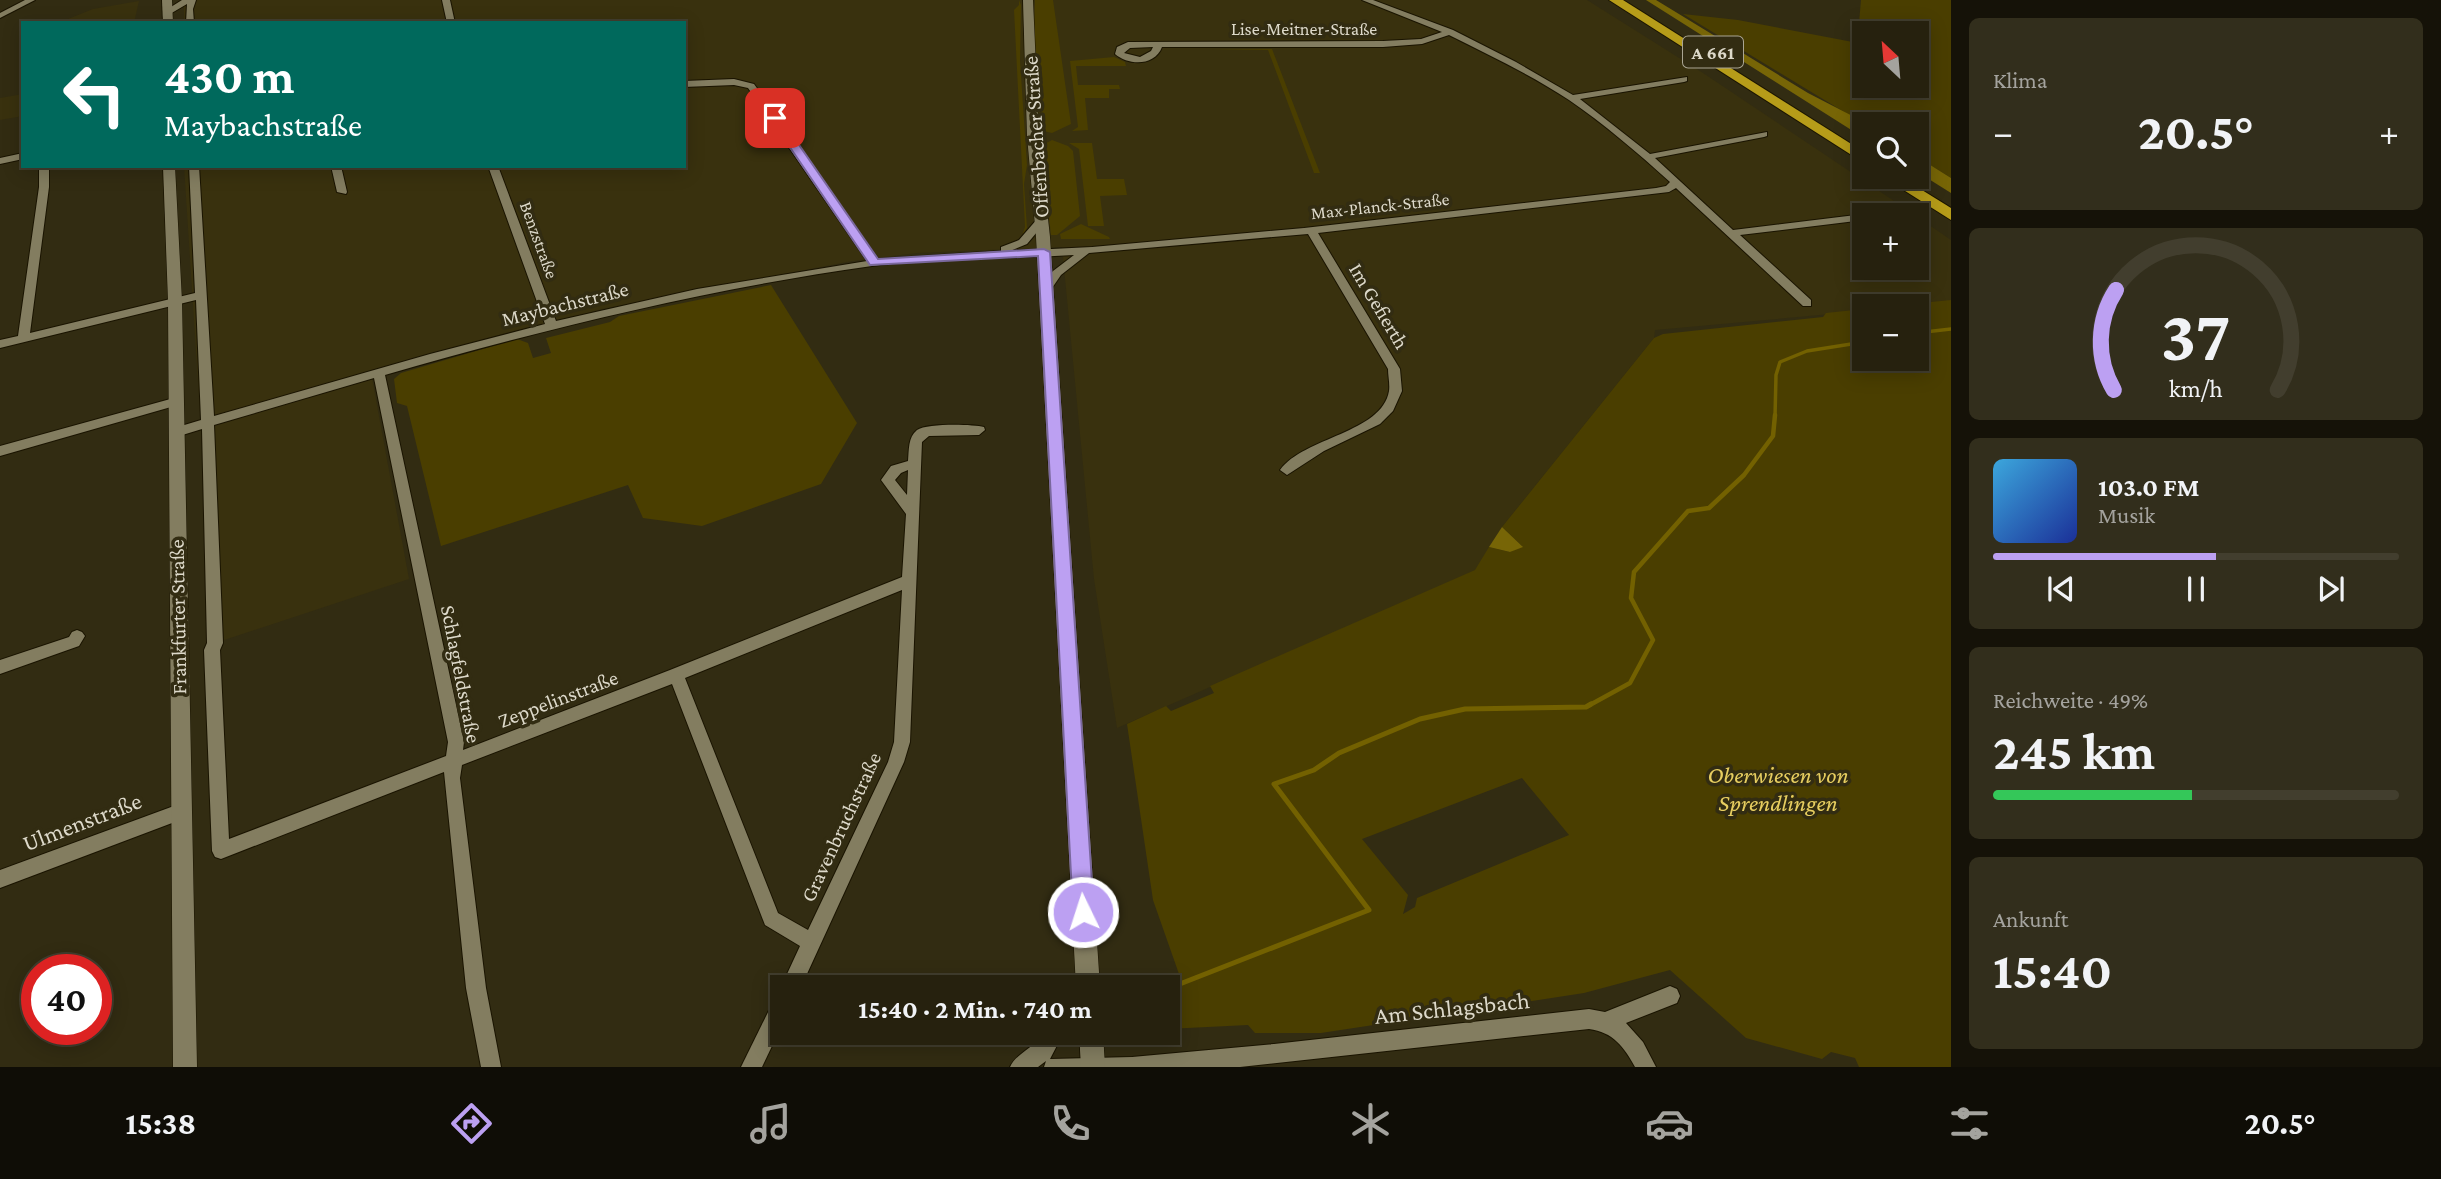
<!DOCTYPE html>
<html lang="de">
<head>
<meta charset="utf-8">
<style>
  :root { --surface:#26210e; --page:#322e1c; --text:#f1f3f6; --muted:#a4a39e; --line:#423e2e; --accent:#bca0f2 }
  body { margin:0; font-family:"Crimson Pro",serif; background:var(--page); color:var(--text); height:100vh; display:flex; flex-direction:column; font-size:26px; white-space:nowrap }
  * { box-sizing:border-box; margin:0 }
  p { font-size:23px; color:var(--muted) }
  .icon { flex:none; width:38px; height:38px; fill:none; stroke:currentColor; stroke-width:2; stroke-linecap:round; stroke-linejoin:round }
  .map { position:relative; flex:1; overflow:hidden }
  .drawer { display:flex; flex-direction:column; gap:18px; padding:18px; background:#151208; width:490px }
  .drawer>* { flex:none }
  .guide { position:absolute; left:21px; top:21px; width:665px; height:147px; border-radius:0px; box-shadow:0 4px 18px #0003,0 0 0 2px var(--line); background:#00695c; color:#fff; overflow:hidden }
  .needle { width:46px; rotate:334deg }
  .controls { position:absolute; left:1852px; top:21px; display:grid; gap:14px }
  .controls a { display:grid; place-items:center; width:77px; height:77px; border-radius:0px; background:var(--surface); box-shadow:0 4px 18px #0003,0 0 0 2px var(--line); font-size:35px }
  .speed { position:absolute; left:21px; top:954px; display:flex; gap:14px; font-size:35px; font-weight:700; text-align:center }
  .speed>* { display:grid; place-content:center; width:91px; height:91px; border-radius:50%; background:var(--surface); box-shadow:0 4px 18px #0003,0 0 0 2px var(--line); line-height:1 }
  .speed .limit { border:10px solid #d22; background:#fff; color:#111 }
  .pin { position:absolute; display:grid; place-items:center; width:60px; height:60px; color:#fff; margin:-30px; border-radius:14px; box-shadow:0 4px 10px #0006 }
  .me { position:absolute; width:77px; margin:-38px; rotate:356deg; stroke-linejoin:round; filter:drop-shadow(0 0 5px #0008) }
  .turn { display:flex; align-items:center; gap:24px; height:147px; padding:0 28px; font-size:32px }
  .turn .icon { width:91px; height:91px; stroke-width:2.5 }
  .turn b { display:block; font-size:49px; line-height:60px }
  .big { font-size:52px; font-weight:700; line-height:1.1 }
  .drawer .widget { flex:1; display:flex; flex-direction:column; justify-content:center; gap:10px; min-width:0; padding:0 24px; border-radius:10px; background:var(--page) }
  .drawer .dial { align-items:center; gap:0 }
  .dial svg { height:182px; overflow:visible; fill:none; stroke:var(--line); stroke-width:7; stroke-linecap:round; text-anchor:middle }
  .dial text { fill:var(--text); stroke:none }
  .song { display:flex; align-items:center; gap:21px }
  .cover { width:84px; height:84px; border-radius:10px; background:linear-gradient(135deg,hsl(200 70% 55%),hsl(230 70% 35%)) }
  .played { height:7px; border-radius:4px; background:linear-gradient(90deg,var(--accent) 55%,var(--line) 55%) }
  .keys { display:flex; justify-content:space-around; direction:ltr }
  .heat { display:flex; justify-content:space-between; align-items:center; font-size:38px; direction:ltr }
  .charge { height:10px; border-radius:5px; background:linear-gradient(90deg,#34c759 49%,var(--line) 0) }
  .trip { position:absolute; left:770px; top:975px; width:410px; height:70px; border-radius:0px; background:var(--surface); box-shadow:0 4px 18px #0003,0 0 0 2px var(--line); font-weight:700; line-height:70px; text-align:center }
  .dock { display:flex; height:112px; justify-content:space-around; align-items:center; background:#0f0d06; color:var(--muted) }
  .dock .icon { width:49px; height:49px }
  .dock .current { color:var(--accent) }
  .dock b { font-size:32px; color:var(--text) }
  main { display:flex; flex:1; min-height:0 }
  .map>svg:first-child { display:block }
  .built { fill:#39310e }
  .green { fill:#4a3e00; fill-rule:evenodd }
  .forest { fill:#776506 }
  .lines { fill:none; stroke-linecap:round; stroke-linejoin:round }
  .stream-far2 { stroke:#736100; stroke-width:3.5 }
  .stream-far1 { stroke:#736100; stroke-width:4.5 }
  .stream { stroke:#736100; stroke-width:5 }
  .street-casing { stroke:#1a1400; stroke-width:2 }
  .secondary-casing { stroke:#1a1400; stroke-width:1 }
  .highway-casing { stroke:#1a1400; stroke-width:2 }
  .street { fill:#837d60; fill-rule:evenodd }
  .secondary { fill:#837d60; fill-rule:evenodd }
  .highway { fill:#b69c19; fill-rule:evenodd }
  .route { fill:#bca0f2; stroke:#7a689d; stroke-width:2 }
  .labels { text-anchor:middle; stroke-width:7; stroke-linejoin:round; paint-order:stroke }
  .far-street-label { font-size:18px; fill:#ddd9ca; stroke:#322c12 }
  .shield { fill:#322c12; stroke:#aaa593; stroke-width:2 }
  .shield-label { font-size:19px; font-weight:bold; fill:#ddd9ca }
  .street-label { font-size:21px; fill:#ddd9ca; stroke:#322c12 }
  .near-park-label { font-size:24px; font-style:italic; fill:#e7ce60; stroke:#322c12 }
  .near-street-label { font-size:24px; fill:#ddd9ca; stroke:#322c12 }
</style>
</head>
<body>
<main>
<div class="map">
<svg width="1951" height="1067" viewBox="0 0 1951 1067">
  <rect width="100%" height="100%" fill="#322c12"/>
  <g class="built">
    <polygon points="196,0 1587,0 1703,73 1915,215 1864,215 1864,268 1916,268 1916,216 1951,240 1951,301 1904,306 1864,306 1864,311 1655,330 1654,338 1502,527 1476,570 1117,728 1094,579 1062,247 917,253 852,261 602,309 371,373 409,579 215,643 184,166 684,166 684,23 184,23 184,5"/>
    <polygon points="139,1 134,23 58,23 93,9"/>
    <polygon points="23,94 23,116 0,120 0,98"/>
  </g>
  <g class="green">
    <polygon points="1019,0 1021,5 1020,61 1027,165 1024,184 1027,228 1022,236 1025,227 1014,10 1019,5"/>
    <polygon points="1035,0 1053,0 1071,124 1052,133 1043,131 1038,122 1034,38"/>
    <path d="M 1861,0 L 1951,0 L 1951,178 L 1916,156 L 1916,124 L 1864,124 L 1683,14 L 1738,20 L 1858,43 L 1856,27 L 1859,23 ZM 1864,33 L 1916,33 L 1916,86 L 1864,86 Z"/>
    <polygon points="1211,49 1272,49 1320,173 1314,173 1268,50"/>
    <polygon points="1114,57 1125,62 1126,66 1076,66 1078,85 1119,85 1120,89 1109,89 1109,98 1085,98 1088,130 1072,131 1078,127 1070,61"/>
    <polygon points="1052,140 1068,146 1073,151 1080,216 1057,235 1051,235 1041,146"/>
    <polygon points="1069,143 1092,143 1097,179 1124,179 1127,195 1100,196 1104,226 1088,226 1079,149"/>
    <polygon points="1081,224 1109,237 1110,239 1061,239 1060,234"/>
    <polygon points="771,285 857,423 821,484 702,526 643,518 628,485 441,546 407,406 397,403 394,379 401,373 517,339 528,343 533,358 551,353 546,338 610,322 619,316"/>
    <path d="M 1951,300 L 1951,1067 L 1859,1067 L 1855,1058 L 1831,1052 L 1822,1059 L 1746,1038 L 1670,970 L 1584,993 L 1321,1033 L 1255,1033 L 1248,1025 L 1167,1029 L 1167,987 L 1122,987 L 1179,974 L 1153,900 L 1127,724 L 1166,706 L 1171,711 L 1214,693 L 1210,686 L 1475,570 L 1489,547 L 1510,552 L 1522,546 L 1502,527 L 1654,338 L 1663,334 L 1823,317 L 1826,313 L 1864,309 L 1864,359 L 1916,359 L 1916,306 L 1891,306 ZM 1522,778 L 1569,835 L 1417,898 L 1415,907 L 1403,914 L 1408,895 L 1362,839 Z"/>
  </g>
  <g class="forest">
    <polygon points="1646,0 1656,0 1808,93 1868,124 1864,124 1864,138"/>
    <polygon points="1916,156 1951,178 1951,193 1916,171"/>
    <polygon points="1502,527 1523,547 1510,552 1489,547"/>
  </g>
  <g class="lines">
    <g class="stream-far2">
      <polyline points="1916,333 1951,329"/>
      <polyline points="1775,417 1776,375 1780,362 1807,351 1864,342"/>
    </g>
    <polyline class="stream-far1" points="1588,706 1630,683 1653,640 1631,598 1634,572 1688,511 1709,508 1744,475 1773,436 1775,415"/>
    <polyline class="stream" points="1167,989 1369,910 1274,784 1314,770 1339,753 1420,719 1465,709 1586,707 1591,704"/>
    <g class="street-casing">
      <g id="street">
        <polygon points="25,0 35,0 0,18 0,13"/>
        <polygon points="182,0 196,0 193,9 194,23 186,23 187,4 170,14 163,12"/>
        <polygon points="442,0 450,0 455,23 447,23"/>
        <path d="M 1362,0 L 1373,0 L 1453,30 L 1516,62 L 1573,95 L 1687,77 L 1687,81 L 1684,82 L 1580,99 L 1650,154 L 1767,132 L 1767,136 L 1764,137 L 1655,158 L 1733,230 L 1864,214 L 1868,215 L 1864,215 L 1864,220 L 1740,235 L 1811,300 L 1811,306 L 1803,306 L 1676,188 L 1669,192 L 1318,233 L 1400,369 L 1402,391 L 1393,411 L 1380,424 L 1324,451 L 1287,475 L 1280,470 C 1304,437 1382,433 1389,391 C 1390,384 1388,376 1388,369 L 1308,234 L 1089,253 L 1061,275 L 1050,291 L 1046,292 L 1040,289 L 1053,271 L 1074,255 C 1007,259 939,257 872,266 C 707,289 545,329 385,375 L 464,742 L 463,750 L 670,670 L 902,577 L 906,514 L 881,480 L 891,466 L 908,461 C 909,450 908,437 917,430 C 927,423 972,424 984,427 L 985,430 L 979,435 L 929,436 L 922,442 L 910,742 L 904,762 L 801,987 L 782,987 L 782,989 L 781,987 L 800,946 L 765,925 L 672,684 L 462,765 L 460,778 L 486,988 L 501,1067 L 481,1067 L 466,988 L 444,772 L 221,859 L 215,857 L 212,851 L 204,650 L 207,643 L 202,429 L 176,437 L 170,432 L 171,429 L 201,420 L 196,300 L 0,348 L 0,340 L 18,336 L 39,187 L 39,166 L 49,166 L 49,187 L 30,333 L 195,293 L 189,166 L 199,166 L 214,416 L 430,354 L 545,324 L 488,166 L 498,166 L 556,321 L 697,289 L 867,261 L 748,88 L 734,85 L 684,87 L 684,81 L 734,79 L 754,84 L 878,259 L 1001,251 L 1001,247 L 1019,240 L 1038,218 L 1042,217 L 1047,220 L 1027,244 L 1010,251 L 1092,247 L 1304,228 L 1656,188 L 1666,186 L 1670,182 C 1638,153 1604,124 1569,100 C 1531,75 1489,55 1449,35 L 1422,44 L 1383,47 L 1162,47 C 1155,66 1129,66 1115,54 L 1117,47 L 1128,42 L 1383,41 L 1421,39 L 1442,32 ZM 1153,47 L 1151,51 L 1140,57 L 1124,53 L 1130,48 ZM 374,378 L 448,742 L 446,756 L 229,839 L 220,650 L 223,643 L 214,425 ZM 908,470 L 907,495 L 895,480 L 901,473 ZM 902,590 L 894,742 L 888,762 L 808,930 L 778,913 L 685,678 Z"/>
        <polygon points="23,153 23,159 0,164 0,158"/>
        <polygon points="331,166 341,166 347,192 346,194 337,192"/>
        <polygon points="1885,206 1889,207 1889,211 1881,215 1869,215"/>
        <polygon points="174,398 178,399 180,402 178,405 0,456 0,446"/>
        <polygon points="77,630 82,632 85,636 79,646 0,674 0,660 69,637 72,632"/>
        <polygon points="182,803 188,805 191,811 188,817 0,888 0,870"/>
        <path d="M 1670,986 L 1677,989 L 1680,996 L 1677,1003 L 1626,1023 L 1643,1042 L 1656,1067 L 1635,1067 C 1624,1047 1613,1032 1589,1029 L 1240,1067 L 1044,1067 L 1046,1061 L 1038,1067 L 1010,1067 C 1016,1053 1033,1050 1043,1032 L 1064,1032 L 1050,1059 L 1132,1057 L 1274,1044 L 1589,1009 L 1605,1012 Z"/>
        <polygon points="782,995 782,1025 762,1067 741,1067 775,998"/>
      </g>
    </g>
    <g class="secondary-casing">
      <g id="secondary">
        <polygon points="162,0 172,0 173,23 163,23"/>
        <polygon points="1023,0 1033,0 1039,136 1050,237 1100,987 1076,987 1036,237 1027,136"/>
        <polygon points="163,166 175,166 182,301 197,1067 173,1067 168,301"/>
        <polygon points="1079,1032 1103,1032 1105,1067 1081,1067"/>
      </g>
    </g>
    <g class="highway-casing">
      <g id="highway">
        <polygon points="1609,0 1623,0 1864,152 1864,163"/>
        <polygon points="1883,177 1901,177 1951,208 1951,220"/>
      </g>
    </g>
    <use href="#street" class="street"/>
    <use href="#secondary" class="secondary"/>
    <use href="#highway" class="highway"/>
  </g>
  <polygon class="route" points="771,116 779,116 878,259 1044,249 1050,252 1094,912 1091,920 1083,923 1076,920 1073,912 1038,256 870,265 770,118"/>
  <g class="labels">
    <g class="far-street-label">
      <text x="1304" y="35">Lise-Meitner-Straße</text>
      <text transform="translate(1380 206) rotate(-6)" y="6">Max-Planck-Straße</text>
      <text transform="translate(539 240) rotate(70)" y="6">Benzstraße</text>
    </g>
    <rect class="shield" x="1683" y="36.5" width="60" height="31" rx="5"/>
    <g class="shield-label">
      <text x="1713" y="59">A 661</text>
    </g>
    <g class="street-label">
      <text transform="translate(1036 137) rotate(-94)" y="7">Offenbacher Straße</text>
      <text transform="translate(565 304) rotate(-14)" y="7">Maybachstraße</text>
      <text transform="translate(1379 306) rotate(59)" y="7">Im Gefierth</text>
      <text transform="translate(178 617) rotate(-91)" y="7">Frankfurter Straße</text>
      <text transform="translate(461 674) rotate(79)" y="7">Schlagfeldstraße</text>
      <text transform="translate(558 699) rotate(-21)" y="7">Zeppelinstraße</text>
      <text transform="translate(841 827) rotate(-65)" y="7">Gravenbruchstraße</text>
    </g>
    <g class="near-park-label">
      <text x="1778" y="783">Oberwiesen von<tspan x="1778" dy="28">Sprendlingen</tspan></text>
    </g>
    <g class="near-street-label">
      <text transform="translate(82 822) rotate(-21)" y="8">Ulmenstraße</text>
      <text transform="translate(1452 1008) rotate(-6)" y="8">Am Schlagsbach</text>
    </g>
  </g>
</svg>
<div class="controls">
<a><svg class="needle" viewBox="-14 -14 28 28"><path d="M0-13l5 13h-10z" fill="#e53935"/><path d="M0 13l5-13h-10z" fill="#a4a39e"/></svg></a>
<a><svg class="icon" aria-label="search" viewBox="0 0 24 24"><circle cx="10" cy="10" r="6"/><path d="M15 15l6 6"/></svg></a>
<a>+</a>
<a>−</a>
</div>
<div class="speed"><div class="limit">40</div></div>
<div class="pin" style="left:775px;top:118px;background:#d93025"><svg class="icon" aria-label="arrive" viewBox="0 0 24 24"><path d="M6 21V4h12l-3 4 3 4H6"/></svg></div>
<svg class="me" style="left:1083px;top:912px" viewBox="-20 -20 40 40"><circle r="17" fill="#bca0f2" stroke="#fff" stroke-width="3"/><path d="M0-11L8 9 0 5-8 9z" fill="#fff"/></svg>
<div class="trip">15:40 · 2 Min. · 740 m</div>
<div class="guide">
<div class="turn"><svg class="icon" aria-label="left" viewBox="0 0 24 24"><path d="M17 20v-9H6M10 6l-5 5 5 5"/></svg><div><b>430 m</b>Maybachstraße</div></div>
</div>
</div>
<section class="drawer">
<div class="widget"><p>Klima</p>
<div class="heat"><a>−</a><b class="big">20.5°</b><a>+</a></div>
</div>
<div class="widget dial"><svg viewBox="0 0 100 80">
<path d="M14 69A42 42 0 1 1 86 69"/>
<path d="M14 69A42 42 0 0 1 15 25" stroke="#bca0f2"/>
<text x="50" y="56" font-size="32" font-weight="700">37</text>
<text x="50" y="72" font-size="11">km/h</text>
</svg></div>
<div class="widget">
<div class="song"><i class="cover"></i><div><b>103.0 FM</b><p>Musik</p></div></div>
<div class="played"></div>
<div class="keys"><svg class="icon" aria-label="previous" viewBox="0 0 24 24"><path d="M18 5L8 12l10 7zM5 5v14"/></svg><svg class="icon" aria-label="pause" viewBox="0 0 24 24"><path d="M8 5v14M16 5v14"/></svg><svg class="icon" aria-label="next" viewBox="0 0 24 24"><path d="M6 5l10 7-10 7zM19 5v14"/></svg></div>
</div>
<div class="widget"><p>Reichweite · 49%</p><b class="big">245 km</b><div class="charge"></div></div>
<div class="widget"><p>Ankunft</p><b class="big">15:40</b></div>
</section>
</main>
<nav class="dock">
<b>15:38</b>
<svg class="icon current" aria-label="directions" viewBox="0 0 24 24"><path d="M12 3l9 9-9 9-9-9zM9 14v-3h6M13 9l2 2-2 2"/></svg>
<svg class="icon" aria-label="music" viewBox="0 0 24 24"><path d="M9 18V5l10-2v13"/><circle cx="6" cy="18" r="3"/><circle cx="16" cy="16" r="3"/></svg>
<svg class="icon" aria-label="phone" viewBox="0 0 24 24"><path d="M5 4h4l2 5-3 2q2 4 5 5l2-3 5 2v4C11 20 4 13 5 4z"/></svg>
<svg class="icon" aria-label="climate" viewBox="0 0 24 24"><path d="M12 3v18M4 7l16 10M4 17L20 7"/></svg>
<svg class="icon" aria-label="car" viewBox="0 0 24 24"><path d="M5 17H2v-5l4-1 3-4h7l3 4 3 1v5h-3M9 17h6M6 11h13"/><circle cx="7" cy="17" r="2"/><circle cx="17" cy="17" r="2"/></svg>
<svg class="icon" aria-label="filters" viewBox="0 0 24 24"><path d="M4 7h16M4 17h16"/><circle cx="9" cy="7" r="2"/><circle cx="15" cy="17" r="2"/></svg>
<b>20.5°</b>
</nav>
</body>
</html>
